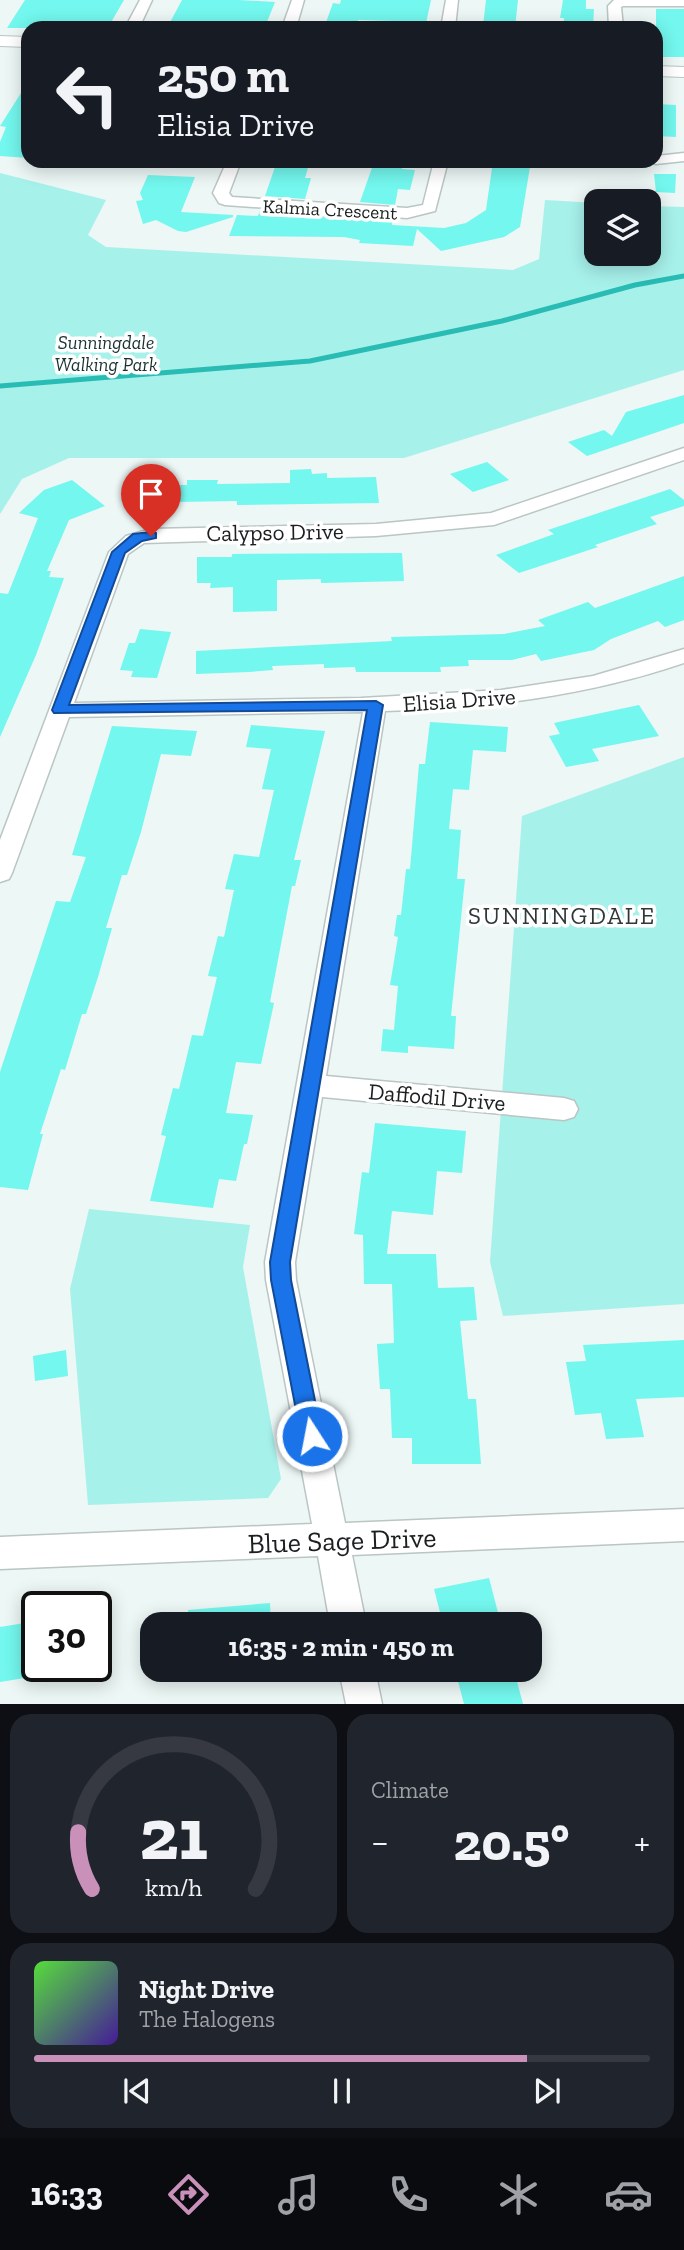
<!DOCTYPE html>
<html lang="en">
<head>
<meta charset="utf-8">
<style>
  :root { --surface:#171b24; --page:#20242c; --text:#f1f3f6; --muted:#9ea1a6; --line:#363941; --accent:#c991ba }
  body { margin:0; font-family:"Zilla Slab",serif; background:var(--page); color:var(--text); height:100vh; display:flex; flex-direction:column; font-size:26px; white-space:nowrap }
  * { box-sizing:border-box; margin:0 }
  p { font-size:23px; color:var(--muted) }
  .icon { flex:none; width:38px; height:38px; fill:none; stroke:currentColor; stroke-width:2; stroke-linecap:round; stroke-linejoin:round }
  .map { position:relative; height:1704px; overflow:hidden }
  .details { display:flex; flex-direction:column; gap:10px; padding:10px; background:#0d0f14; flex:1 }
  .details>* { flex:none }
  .banner { position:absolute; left:21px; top:21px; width:642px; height:147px; border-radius:21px; box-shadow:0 4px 18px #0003; background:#171b24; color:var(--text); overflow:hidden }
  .tools { position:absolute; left:584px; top:189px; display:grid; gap:14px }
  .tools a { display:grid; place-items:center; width:77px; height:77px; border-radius:14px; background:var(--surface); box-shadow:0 4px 18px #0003; font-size:35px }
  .speed { position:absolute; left:21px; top:1591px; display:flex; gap:14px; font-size:35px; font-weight:700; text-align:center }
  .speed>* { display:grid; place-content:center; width:91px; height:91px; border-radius:50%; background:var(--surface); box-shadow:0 4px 18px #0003; line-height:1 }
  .speed .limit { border:4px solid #111; border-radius:10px; background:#fff; color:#111 }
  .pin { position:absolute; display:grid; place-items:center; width:60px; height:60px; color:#fff; margin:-72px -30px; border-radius:50% 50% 50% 0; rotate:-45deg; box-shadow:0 0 7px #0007 }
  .pin .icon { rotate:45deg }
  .me { position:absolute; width:77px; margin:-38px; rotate:349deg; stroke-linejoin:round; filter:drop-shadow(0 0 5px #0008) }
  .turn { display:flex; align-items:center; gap:24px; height:147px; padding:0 21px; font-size:32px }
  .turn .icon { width:91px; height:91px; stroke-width:2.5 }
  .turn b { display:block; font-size:49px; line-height:60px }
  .big { font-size:52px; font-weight:800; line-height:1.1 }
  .details .card { flex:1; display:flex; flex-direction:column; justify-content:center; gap:10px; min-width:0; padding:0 24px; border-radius:21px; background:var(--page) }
  .details .dial { align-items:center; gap:0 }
  .dial svg { height:182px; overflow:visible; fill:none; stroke:var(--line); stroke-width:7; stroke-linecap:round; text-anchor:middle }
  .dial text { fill:var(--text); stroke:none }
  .song { display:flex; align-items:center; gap:21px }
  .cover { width:84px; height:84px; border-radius:10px; background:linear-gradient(135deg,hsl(110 70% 55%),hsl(260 70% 35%)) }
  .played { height:7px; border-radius:4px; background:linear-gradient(90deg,var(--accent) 80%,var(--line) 80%) }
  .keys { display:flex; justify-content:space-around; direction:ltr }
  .heat { display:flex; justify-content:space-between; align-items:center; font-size:38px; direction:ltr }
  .details .tiles { flex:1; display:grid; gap:10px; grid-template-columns:1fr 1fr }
  .card:last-child { grid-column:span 2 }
  .trip { position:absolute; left:140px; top:1612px; width:402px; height:70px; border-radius:21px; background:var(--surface); box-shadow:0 4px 18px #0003; font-weight:800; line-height:70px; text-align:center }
  .tab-bar { display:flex; height:112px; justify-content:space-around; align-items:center; background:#090b0e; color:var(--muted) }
  .tab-bar .icon { width:49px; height:49px }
  .tab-bar .current { color:var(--accent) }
  .tab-bar b { font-size:32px; color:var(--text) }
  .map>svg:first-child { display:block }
  .green { fill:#a7f1eb }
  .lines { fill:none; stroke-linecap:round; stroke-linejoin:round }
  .stream { stroke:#28bcb4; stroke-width:5 }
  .building { fill:#73f7ee }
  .minor-casing { stroke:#bac5c4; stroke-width:3 }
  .tertiary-casing { stroke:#bac5c4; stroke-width:2 }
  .minor { fill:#fff; fill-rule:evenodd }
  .tertiary { fill:#fff; fill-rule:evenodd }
  .route { fill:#1a73e8; stroke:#114b97; stroke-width:2 }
  .labels { text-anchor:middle; stroke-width:7; stroke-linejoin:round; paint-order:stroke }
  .far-street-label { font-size:19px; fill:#1b1f1f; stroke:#fff }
  .far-park-label { font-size:19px; font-style:italic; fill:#1a3130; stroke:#fff }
  .street-label { font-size:23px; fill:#1b1f1f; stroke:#fff }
  .neighbourhood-label { font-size:24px; letter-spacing:2px; fill:#2f3837; stroke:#fff }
  .near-street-label { font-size:28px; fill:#1b1f1f; stroke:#fff }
</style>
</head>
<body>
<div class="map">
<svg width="684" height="1704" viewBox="0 0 684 1704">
  <rect width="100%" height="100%" fill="#ecf7f6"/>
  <g class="green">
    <polygon points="0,173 106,200 88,235 106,247 513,270 539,259 545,200 597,203 597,254 649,254 649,206 684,207 684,370 404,458 69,458 22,479 0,514"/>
    <polygon points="684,757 684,1304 503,1316 490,1262 522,816"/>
    <polygon points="89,1209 250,1225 243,1267 281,1479 268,1498 88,1505 70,1289"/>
  </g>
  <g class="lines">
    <polyline class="stream" points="0,386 310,361 502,321 635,285 684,276"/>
  </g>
  <g class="building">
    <polygon points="25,0 124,0 110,24 106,24 104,28 7,28"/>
    <polygon points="182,0 239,0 275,2 265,27 167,28"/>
    <polygon points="341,0 431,0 425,28 393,26 394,21 358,20 355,28 324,28 333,3 340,4"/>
    <polygon points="486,0 518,0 515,28 483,26"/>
    <polygon points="563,0 586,0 586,9 594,9 593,27 563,28 564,18 560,18"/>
    <rect x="656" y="9" width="28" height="48"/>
    <polygon points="28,82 28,158 0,156 0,142 6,127 0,126"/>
    <polygon points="656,104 676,105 676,137 656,136"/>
    <polygon points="290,161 310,161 305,178 311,178 305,199 265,196 276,164 289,164"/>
    <polygon points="493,161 531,161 520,227 504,237 441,251 417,229 413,246 359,243 360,240 344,237 229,236 237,215 258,216 260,210 301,213 301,215 392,220 392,225 444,228 466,223 486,210"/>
    <polygon points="374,162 403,163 402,169 415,170 410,190 398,189 395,205 360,202"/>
    <polygon points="654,174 676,174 675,193 656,192"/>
    <polygon points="148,175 195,177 181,212 233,215 233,217 186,232 178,231 156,220 143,224 136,201 143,200 140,193"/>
    <polygon points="684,395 684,423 587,456 568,442 604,430 612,436 626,412"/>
    <polygon points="487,462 509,480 473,492 450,474"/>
    <polygon points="311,469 312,474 327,473 327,478 376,477 379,503 237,505 237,501 175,502 175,485 187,485 187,480 218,480 217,484 290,483 290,470"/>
    <polygon points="72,480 105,506 69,520 47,571 51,571 49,577 64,578 36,655 0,737 0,593 8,594 38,518 19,513 44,490"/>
    <polygon points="670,489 684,500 684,506 650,517 657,524 595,545 598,547 519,573 496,555 554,534 548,530"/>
    <polygon points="402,553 404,581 321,583 321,579 277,580 277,611 233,612 233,587 210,588 211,583 197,583 197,557 232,557 232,554"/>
    <polygon points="684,576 684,620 665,627 658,621 611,639 594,650 541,661 536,654 512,660 468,660 469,666 440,667 441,672 356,672 355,667 324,668 324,664 272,666 273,670 249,672 196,674 196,651 392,641 391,637 504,634 545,626 538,620 588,602 595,608"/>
    <polygon points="140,629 171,632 157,678 131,677 133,671 120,670 129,643 135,643"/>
    <polygon points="639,705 659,736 592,749 599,761 566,767 549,736 560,734 554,723"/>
    <polygon points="430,722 508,727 506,752 473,750 469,790 453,789 449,829 461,830 457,879 465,879 451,1016 456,1016 454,1049 408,1046 408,1053 381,1051 383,1029 394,1030 398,986 390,985 398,937 394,936 397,915 401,915 406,869 410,869 419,764 425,764"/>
    <polygon points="251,725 325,731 294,860 301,860 295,886 292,886 270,1002 274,1003 261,1064 236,1062 226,1113 253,1115 247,1144 244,1144 236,1181 219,1179 213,1208 150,1201 166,1136 161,1135 173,1088 179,1089 192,1035 203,1036 217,977 208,976 218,936 224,937 234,890 225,889 234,854 259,857 274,790 262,789 271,749 246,747"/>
    <polygon points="112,726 197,731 191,756 161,754 141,832 127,875 122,875 106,928 112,928 98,977 86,1014 82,1014 65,1070 61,1069 40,1134 43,1134 28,1190 0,1187 0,1072 56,901 70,902 86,857 72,855"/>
    <polygon points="375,1123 466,1131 462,1173 437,1171 433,1215 392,1211 387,1254 436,1254 438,1288 474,1287 477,1320 460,1321 468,1399 476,1399 481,1464 412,1464 412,1438 392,1438 390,1389 380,1389 377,1344 394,1343 392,1284 364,1284 363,1235 354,1234 362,1172 369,1173"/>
    <polygon points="684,1340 684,1397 636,1399 644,1437 606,1439 601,1413 575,1415 566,1362 586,1361 583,1345"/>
    <polygon points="66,1350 68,1376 35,1381 33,1356"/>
    <polygon points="489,1578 501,1624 443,1624 434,1589"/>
    <polygon points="270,1603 271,1624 189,1624 188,1610"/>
    <polygon points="37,1621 37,1676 0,1682 0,1627"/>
    <polygon points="455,1670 514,1670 523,1704 464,1704"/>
  </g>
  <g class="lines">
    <g class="minor-casing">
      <g id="minor">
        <polygon points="140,0 152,0 139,28 125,28"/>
        <polygon points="292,0 304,0 296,28 282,28"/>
        <polygon points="446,0 458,0 455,28 441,28"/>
        <polygon points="614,0 684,0 684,6 623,6 621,7 623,28 609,28 608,6"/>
        <polygon points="684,153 684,161 656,164 649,161 656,161 656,156"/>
        <polygon points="227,161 241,161 229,193 232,197 407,208 423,205 434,161 448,161 435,211 407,218 225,205 219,203 213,193"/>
        <path d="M 684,448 L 684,460 L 494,525 L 376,536 L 144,543 L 128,554 L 74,703 L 361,698 L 501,690 L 593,676 L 684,649 L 684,663 C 587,696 488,708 385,711 L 326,1076 L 564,1098 L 574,1101 L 578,1109 L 574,1117 L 564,1120 L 322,1097 L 295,1262 L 296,1280 L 345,1523 L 684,1509 L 684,1541 L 352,1555 L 366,1624 L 330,1624 L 318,1556 L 0,1569 L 0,1537 L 312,1524 L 266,1280 L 265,1262 L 363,712 L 69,717 L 12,873 L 9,879 L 0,882 L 0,840 L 109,552 L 126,536 L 151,529 L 376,524 L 491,513 Z"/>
        <polygon points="339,1670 375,1670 382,1704 346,1704"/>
      </g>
    </g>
    <g class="tertiary-casing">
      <g id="tertiary">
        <polygon points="0,36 28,37 28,47 0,46"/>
        <polygon points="656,66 684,67 684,77 656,76"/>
      </g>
    </g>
    <use href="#minor" class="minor"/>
    <use href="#tertiary" class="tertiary"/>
  </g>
  <polygon class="route" points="151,532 156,533 156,538 142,541 125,553 69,705 376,701 383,705 290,1262 291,1280 322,1436 319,1443 312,1446 304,1443 301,1436 271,1280 270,1262 367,710 54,713 52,710 112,552 133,534"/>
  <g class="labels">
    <g class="far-street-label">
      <text transform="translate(330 209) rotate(3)" y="7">Kalmia Crescent</text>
    </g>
    <g class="far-park-label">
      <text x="106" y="349">Sunningdale<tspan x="106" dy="22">Walking Park</tspan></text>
    </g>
    <g class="street-label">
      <text transform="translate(275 532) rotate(-1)" y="8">Calypso Drive</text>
      <text transform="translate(459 700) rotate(-4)" y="8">Elisia Drive</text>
      <text transform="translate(437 1097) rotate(5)" y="8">Daffodil Drive</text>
    </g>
    <g class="neighbourhood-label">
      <text x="562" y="924">SUNNINGDALE</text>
    </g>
    <g class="near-street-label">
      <text transform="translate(342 1540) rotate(-2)" y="10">Blue Sage Drive</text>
    </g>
  </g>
</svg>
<div class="tools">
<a><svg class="icon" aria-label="layers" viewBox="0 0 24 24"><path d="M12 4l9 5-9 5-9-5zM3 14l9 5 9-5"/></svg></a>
</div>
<div class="speed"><div class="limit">30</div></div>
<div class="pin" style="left:151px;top:536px;background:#d93025"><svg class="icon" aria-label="arrive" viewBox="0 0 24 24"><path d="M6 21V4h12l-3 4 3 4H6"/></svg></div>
<svg class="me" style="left:312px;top:1436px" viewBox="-20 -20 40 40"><circle r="17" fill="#1a73e8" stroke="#fff" stroke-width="3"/><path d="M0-11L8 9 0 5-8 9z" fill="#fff"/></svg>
<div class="trip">16:35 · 2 min · 450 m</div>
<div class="banner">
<div class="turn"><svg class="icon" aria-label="left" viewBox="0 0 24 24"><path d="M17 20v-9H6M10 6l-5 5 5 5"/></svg><div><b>250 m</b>Elisia Drive</div></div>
</div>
</div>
<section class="details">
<div class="tiles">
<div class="card dial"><svg viewBox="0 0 100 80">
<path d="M14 69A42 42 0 1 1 86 69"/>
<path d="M14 69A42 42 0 0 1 8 44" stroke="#c991ba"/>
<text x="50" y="56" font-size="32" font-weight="700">21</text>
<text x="50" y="72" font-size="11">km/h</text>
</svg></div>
<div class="card"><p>Climate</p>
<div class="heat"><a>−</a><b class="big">20.5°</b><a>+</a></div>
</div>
<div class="card">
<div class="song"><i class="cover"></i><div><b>Night Drive</b><p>The Halogens</p></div></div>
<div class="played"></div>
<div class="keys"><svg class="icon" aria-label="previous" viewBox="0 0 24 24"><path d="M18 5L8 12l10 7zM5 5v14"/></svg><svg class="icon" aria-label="pause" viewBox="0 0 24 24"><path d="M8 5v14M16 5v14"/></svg><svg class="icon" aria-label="next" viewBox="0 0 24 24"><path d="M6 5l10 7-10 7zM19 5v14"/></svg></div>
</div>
</div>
</section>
<nav class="tab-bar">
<b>16:33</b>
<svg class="icon current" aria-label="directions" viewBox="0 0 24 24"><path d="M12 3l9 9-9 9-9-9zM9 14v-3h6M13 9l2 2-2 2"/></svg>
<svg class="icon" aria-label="music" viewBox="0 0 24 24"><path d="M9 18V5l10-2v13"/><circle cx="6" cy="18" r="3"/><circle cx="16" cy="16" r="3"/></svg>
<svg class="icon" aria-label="phone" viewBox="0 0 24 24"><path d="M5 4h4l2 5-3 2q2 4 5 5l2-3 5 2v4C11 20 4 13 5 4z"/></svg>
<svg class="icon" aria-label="climate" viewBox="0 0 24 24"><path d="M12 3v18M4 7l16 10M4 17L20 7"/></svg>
<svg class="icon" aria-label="car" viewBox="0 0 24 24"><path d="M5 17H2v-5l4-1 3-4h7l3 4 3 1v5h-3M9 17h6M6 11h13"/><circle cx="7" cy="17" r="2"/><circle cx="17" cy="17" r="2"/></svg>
</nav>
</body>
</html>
